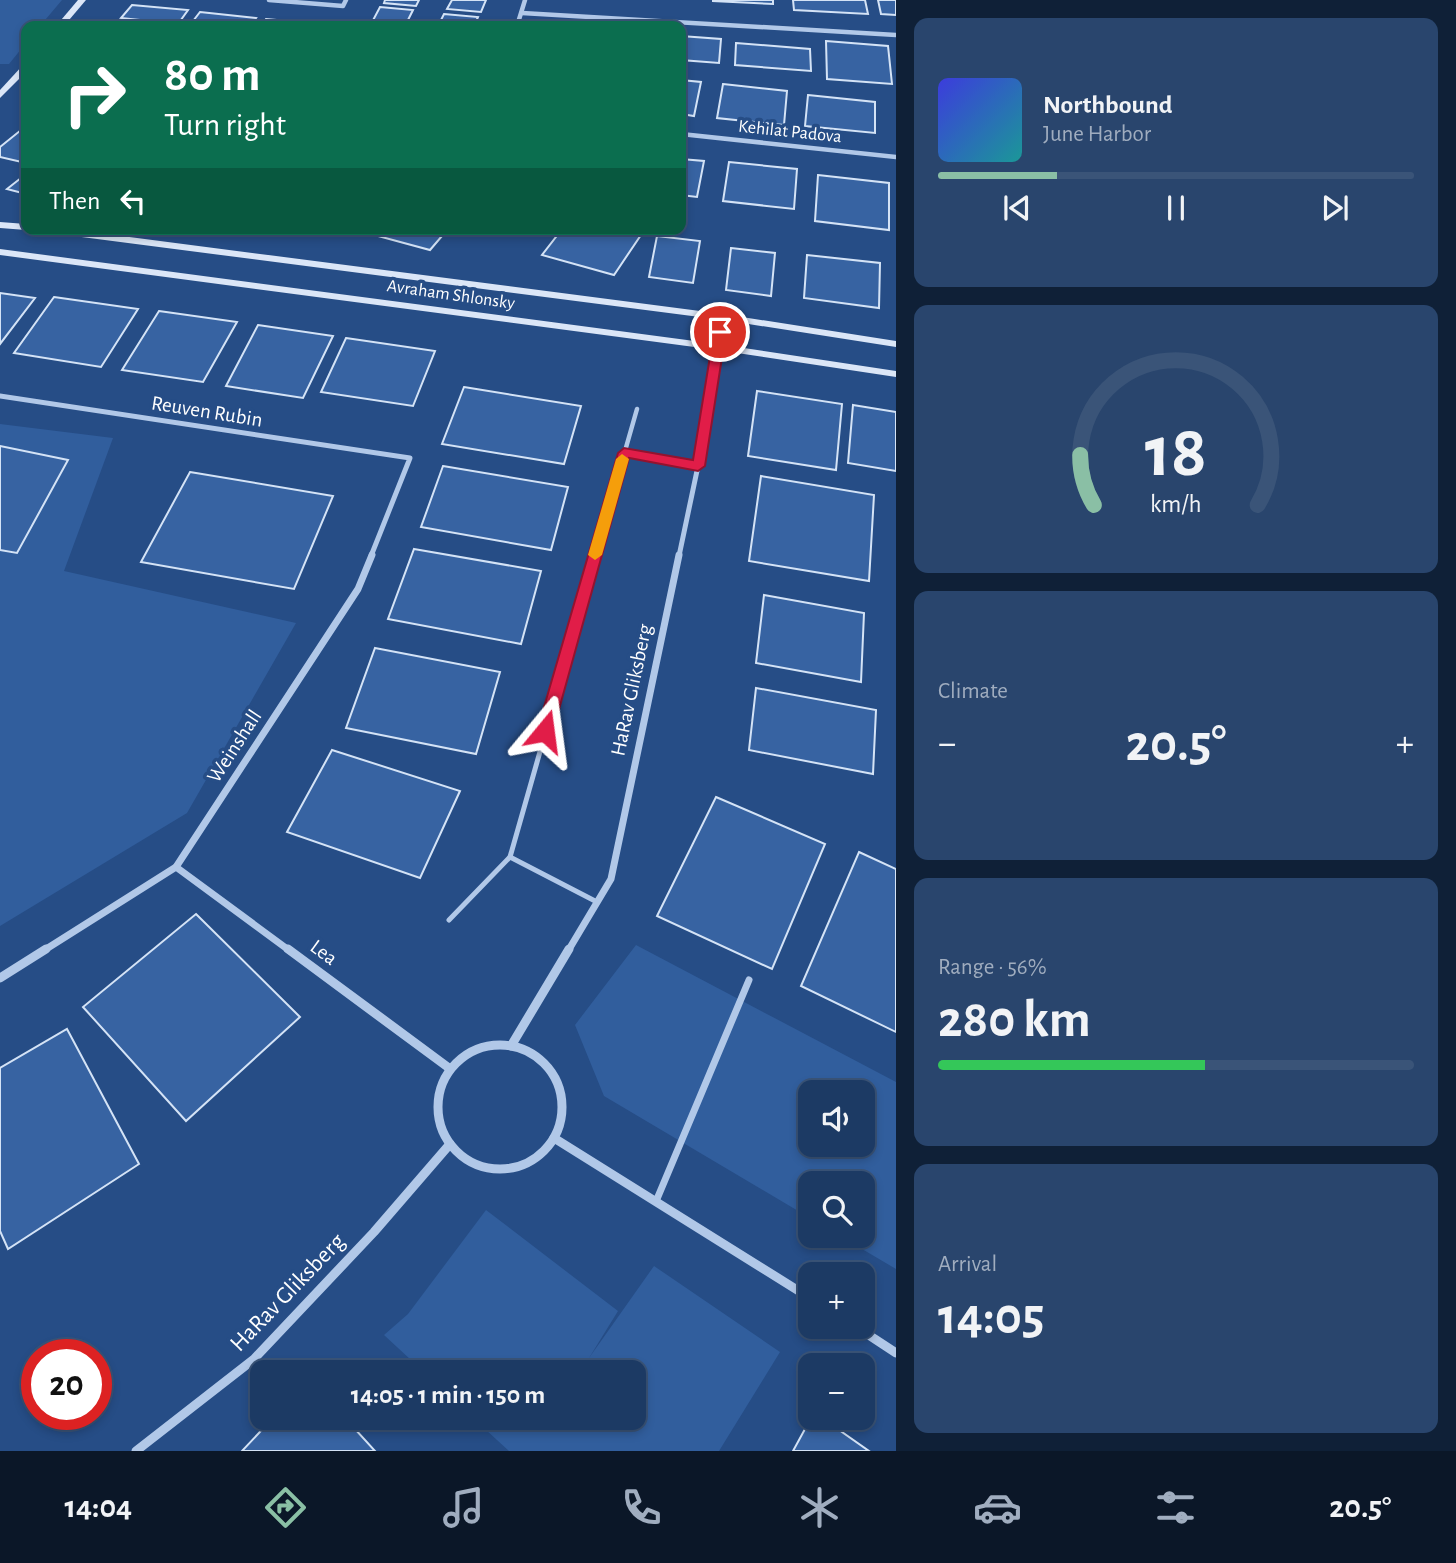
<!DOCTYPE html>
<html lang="en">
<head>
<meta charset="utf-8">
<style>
  :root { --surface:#1c3a64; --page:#29456d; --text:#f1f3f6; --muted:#a0adbf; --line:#3a5478; --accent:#8abfa5 }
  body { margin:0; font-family:"Alegreya Sans",sans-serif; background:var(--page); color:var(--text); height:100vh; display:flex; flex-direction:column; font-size:26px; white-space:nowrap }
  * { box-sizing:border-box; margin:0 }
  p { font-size:23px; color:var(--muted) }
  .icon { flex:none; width:38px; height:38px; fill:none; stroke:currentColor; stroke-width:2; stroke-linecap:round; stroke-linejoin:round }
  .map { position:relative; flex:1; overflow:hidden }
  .sheet { display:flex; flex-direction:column; gap:18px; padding:18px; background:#0f2037; width:560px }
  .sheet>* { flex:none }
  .top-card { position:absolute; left:21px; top:21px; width:665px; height:214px; border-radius:14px; box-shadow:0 4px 10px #0003,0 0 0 2px var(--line); background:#0b6e4f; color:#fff; overflow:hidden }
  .buttons { position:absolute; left:798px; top:1080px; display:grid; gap:14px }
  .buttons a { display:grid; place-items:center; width:77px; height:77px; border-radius:14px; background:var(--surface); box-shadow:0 4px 10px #0003,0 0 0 2px var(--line); font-size:35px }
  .speed { position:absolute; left:21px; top:1339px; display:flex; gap:14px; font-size:35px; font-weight:700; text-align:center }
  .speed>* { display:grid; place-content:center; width:91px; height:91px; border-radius:50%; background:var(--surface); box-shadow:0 4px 10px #0003,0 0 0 2px var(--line); line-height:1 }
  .speed .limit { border:10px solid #d22; background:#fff; color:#111 }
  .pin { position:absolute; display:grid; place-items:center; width:60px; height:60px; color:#fff; margin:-30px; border:4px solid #fff; border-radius:50%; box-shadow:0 2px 7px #0007 }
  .me { position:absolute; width:77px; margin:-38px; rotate:16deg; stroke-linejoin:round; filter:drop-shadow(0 0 5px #0008) }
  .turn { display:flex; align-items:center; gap:24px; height:147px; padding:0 28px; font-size:32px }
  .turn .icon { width:91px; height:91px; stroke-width:2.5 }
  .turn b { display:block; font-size:49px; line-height:60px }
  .then { display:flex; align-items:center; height:66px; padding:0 28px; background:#0003; gap:14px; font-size:26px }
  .big { font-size:52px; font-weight:700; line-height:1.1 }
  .sheet .widget { flex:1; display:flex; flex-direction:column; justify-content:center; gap:10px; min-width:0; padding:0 24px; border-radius:14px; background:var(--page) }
  .sheet .dial { align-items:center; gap:0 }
  .dial svg { height:182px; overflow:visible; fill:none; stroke:var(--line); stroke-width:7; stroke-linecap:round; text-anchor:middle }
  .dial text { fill:var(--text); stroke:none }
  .song { display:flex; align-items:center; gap:21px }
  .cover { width:84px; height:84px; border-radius:10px; background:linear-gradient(135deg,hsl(240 70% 55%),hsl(180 70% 35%)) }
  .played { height:7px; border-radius:4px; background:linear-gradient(90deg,var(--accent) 25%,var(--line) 25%) }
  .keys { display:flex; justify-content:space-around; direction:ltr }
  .heat { display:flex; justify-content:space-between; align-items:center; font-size:38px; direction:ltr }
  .charge { height:10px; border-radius:5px; background:linear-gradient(90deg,#34c759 56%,var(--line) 0) }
  .trip { position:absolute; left:250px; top:1360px; width:396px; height:70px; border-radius:14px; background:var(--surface); box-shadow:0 4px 10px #0003,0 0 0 2px var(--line); font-weight:700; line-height:70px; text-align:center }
  .tab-bar { display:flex; height:112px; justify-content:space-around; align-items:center; background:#0b1728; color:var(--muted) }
  .tab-bar .icon { width:49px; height:49px }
  .tab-bar .active { color:var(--accent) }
  .tab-bar b { font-size:32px; color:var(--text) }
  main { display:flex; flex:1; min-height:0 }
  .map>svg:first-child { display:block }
  .green { fill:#315e9d; fill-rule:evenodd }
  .building { fill:#3763a2; stroke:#d4e3f6; stroke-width:2 }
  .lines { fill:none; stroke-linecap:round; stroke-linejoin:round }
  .lane-far2 { stroke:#b1c8e8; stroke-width:4.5 }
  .lane-far1 { stroke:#b1c8e8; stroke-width:5 }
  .lane { stroke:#b1c8e8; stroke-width:7 }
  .street-far3 { stroke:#b1c8e8; stroke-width:4.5 }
  .street-far2 { stroke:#b1c8e8; stroke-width:5 }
  .street-far1 { stroke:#b1c8e8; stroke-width:7 }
  .street { stroke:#b1c8e8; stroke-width:9 }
  .secondary { fill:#dbe6f7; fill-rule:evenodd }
  .route { fill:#e11d48; stroke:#92132f; stroke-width:2 }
  .slow { fill:#f59e0b }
  .labels { text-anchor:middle; stroke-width:7; stroke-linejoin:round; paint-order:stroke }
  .far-street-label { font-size:18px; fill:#fff; stroke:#264d86 }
  .street-label { font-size:21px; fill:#fff; stroke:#264d86 }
  .near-street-label { font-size:24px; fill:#fff; stroke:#264d86 }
</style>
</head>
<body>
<main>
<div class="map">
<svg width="896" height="1451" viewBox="0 0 896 1451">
  <rect width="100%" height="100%" fill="#264d86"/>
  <g class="green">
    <polygon points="0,0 62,0 40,26 26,26 26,43 9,64 0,64"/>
    <polygon points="0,424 113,438 64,571 296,623 187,813 0,926"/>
    <path d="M 636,945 L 896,1082 L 896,1269 L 840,1236 L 863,1236 L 863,1183 L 810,1183 L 810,1218 L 604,1096 L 575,1025 ZM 810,1092 L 863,1092 L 863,1144 L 810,1144 Z"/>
    <polygon points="486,1210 618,1311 589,1358 654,1266 780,1352 719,1451 509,1451 473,1418 634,1418 634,1372 424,1372 384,1335 408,1314"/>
  </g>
  <g class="building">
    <polygon points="385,0 419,0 416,6 384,3"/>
    <polygon points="452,0 486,0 481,12 447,9"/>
    <polygon points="773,0 773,4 713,1 713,0"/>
    <polygon points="793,0 865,0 868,14 794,10"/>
    <polygon points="878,0 896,0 896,15 881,14"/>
    <polygon points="132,5 188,10 178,24 121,18"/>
    <polygon points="380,7 413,10 405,26 370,26"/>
    <polygon points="200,12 256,18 250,26 190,25"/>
    <polygon points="444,14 478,17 474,26 438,26"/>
    <polygon points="266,19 320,24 261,26"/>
    <polygon points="681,36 721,39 719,63 681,60"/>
    <polygon points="826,41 888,46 892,84 827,79"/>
    <polygon points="736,43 810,49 811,71 735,65"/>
    <polygon points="681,80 701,82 694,116 681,114"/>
    <polygon points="723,84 787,91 784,125 717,118"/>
    <polygon points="808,95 875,102 875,133 805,126"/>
    <polygon points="26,126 26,163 0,157 0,147"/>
    <polygon points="681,159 704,161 697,197 681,195"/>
    <polygon points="729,162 797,169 794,209 723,201"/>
    <polygon points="26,174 26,194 7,189"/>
    <polygon points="818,175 889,183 889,230 815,221"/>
    <polygon points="365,229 448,229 430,250 363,232"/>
    <polygon points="546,229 645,229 614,275 542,255 559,233"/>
    <polygon points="657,236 700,241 693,283 649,277"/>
    <polygon points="731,248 775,253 771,296 726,290"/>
    <polygon points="807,255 880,263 879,308 804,298"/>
    <polygon points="0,293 35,298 0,344"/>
    <polygon points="54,297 138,309 101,367 14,353"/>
    <polygon points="159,311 237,322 203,382 122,370"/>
    <polygon points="258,325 333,336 303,398 226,386"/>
    <polygon points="346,338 435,351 413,406 321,392"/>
    <polygon points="464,387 581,406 564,464 442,444"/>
    <polygon points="757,391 842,404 836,470 748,456"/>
    <polygon points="853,405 896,412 896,471 848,463"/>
    <polygon points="0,446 68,460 17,553 0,550"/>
    <polygon points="443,466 568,487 551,550 421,527"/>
    <polygon points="190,472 333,496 294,589 141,562"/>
    <polygon points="761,476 874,495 869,581 749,561"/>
    <polygon points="414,549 541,571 521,644 388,619"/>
    <polygon points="764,595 864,613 861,682 756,663"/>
    <polygon points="375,648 500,672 476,754 346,728"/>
    <polygon points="756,688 876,710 873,774 749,750"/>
    <polygon points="332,750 460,791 420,878 287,832"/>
    <polygon points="716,797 825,844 772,969 657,916"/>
    <polygon points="859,852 896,869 896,1032 801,986"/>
    <polygon points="196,914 300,1017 186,1121 83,1007"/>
    <polygon points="67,1029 139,1164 8,1249 0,1231 0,1068"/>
    <polygon points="273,1418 345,1418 375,1451 242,1451"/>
    <polygon points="811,1418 822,1418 869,1451 793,1451"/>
  </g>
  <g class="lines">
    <g class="lane-far2">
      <polyline points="624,452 698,466"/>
      <polyline points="595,556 637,409"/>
    </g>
    <g class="lane-far1">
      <polyline points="510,857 597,902"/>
      <polyline points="449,920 510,857 596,555"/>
    </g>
    <polyline class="lane" points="657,1199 749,980"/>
    <g class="street-far3">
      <polyline points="269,0 343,6 346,0"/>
      <polyline points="522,13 896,35"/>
      <polyline points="517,26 525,0"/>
      <polyline points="681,134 896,157"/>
    </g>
    <g class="street-far2">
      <polyline points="0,396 410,458 371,556"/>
      <polyline points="679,556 698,466 723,317"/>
    </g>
    <g class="street-far1">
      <polyline points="176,867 290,951"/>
      <polyline points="43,951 176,867 358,589 372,555"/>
      <polyline points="568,951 611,879 679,555"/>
    </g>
    <g class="street">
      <polyline points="288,949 449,1068"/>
      <polyline points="0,978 46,949"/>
      <circle cx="500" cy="1107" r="62"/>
      <polyline points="511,1046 569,949"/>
      <polyline points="554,1138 810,1298"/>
      <polyline points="855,1326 896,1353"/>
      <polyline points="136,1451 254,1359 374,1232 450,1144"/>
    </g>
    <g class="secondary">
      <polygon points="78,0 86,0 64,26 56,26"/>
      <polygon points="23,65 26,65 26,72 0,98 0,90"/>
      <polygon points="0,222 26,224 26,229 29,229 26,230 0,228"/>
      <polygon points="38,229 68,229 723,314 896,341 896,347 723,320 43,232"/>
      <polygon points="0,249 717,344 896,371 896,377 717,350 0,255"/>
    </g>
  </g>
  <polygon class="route" points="720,328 726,332 705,466 698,471 629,458 553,731 551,735 540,735 537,731 618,453 624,448 693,460 714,332"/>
  <polygon class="slow" points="622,454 629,459 602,555 595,560 588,555 616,459"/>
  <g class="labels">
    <g class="far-street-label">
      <text transform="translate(790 131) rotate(6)" y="6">Kehilat Padova</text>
      <text transform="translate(451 294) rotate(8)" y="6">Avraham Shlonsky</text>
    </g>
    <g class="street-label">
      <text transform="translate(207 411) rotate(9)" y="7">Reuven Rubin</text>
      <text transform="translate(631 690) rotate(-78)" y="7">HaRav Gliksberg</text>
      <text transform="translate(234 746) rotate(-57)" y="7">Weinshall</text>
      <text transform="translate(324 952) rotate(36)" y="7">Lea</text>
    </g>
    <g class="near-street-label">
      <text transform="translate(287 1292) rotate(-46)" y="8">HaRav Gliksberg</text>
    </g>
  </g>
</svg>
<div class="buttons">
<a><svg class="icon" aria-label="sound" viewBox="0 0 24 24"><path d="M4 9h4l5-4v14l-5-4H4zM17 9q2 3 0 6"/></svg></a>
<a><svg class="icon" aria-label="search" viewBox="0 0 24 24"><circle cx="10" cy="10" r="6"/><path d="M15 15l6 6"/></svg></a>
<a>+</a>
<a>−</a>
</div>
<div class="speed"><div class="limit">20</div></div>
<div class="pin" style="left:720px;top:332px;background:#d93025"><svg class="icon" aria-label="arrive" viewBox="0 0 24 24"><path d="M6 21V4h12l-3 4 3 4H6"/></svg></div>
<svg class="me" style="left:545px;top:731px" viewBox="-20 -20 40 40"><path d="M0-17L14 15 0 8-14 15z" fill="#e11d48" stroke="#fff" stroke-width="4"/></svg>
<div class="trip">14:05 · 1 min · 150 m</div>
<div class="top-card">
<div class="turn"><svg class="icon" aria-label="right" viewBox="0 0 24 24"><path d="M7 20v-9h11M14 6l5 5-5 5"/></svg><div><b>80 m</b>Turn right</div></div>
<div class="then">Then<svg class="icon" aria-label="left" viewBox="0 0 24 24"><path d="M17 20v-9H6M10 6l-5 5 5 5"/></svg></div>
</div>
</div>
<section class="sheet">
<div class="widget">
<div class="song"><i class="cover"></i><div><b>Northbound</b><p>June Harbor</p></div></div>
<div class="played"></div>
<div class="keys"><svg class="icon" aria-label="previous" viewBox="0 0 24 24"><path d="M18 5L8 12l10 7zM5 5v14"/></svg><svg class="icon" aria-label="pause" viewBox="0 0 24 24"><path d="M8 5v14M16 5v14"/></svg><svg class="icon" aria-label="next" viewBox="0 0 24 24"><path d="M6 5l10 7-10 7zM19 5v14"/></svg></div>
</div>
<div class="widget dial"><svg viewBox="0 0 100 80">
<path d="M14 69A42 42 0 1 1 86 69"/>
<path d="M14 69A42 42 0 0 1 8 47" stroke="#8abfa5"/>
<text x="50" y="56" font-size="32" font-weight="700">18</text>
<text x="50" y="72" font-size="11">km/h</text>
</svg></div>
<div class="widget"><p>Climate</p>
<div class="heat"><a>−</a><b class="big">20.5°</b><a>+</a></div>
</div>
<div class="widget"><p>Range · 56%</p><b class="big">280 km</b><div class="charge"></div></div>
<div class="widget"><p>Arrival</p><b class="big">14:05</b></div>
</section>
</main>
<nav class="tab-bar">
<b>14:04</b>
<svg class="icon active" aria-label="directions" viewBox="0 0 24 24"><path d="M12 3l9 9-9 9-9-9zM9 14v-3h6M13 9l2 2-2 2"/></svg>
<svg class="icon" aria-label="music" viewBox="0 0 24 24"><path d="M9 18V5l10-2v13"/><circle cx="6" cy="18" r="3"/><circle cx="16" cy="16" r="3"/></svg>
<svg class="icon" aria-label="phone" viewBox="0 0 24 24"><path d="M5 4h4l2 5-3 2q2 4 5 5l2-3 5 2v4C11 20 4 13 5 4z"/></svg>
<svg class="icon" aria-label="climate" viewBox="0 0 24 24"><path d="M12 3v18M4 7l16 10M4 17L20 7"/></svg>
<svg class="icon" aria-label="car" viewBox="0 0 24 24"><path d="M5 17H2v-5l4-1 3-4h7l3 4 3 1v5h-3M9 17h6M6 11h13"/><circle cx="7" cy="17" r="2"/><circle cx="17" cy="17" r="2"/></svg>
<svg class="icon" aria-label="filters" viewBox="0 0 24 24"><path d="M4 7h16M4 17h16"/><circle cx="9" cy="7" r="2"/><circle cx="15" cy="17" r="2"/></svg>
<b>20.5°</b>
</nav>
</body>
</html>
